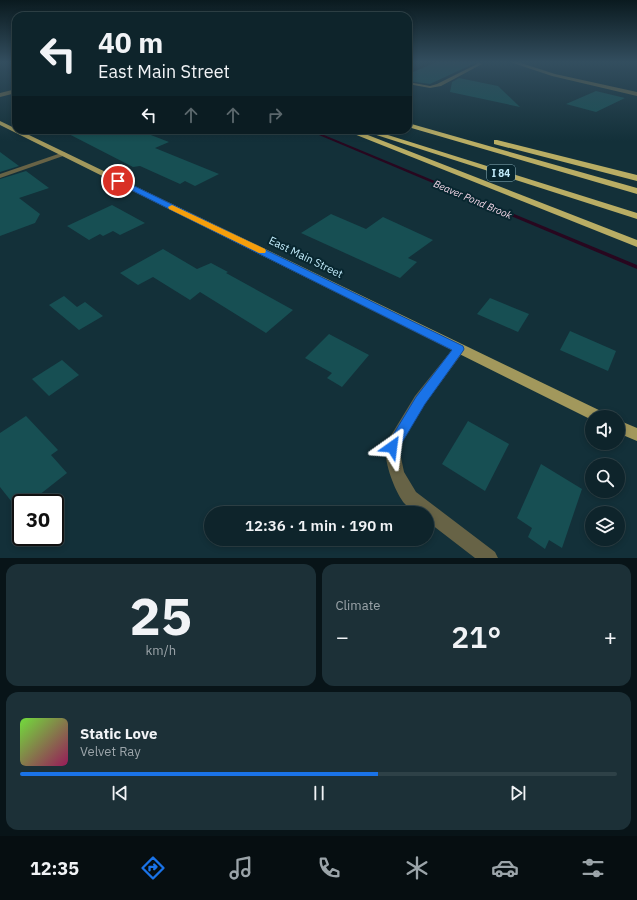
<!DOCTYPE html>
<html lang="en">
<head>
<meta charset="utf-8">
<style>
  :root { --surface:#0e242b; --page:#1c3037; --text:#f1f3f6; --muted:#9ba4a9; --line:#2e4147; --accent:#1a73e8 }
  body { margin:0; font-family:"IBM Plex Sans",sans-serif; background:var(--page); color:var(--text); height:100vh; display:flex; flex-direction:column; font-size:15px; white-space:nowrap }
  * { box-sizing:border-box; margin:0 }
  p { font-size:13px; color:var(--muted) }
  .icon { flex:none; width:22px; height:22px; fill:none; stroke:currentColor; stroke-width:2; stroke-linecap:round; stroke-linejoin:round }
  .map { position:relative; height:558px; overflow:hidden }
  .drawer { display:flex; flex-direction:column; gap:6px; padding:6px; background:#081418; flex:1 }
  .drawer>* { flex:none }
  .guide { position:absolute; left:12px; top:12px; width:400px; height:122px; border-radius:12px; box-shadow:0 2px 6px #0003,0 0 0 1px var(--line); background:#0e242b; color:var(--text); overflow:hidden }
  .controls { position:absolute; left:585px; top:410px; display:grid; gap:8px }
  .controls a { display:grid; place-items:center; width:40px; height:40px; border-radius:50%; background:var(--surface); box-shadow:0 2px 6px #0003,0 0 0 1px var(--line); font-size:20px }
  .speed { position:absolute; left:12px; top:494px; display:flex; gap:8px; font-size:20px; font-weight:700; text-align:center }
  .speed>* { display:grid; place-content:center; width:52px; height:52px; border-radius:50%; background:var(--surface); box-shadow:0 2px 6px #0003,0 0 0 1px var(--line); line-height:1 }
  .speed .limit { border:2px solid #111; border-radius:6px; background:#fff; color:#111 }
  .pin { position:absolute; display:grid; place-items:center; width:34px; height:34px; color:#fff; margin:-17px; border:2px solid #fff; border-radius:50%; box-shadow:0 1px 4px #0007 }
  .me { position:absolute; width:44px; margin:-22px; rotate:31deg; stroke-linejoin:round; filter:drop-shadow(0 0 3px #0008) }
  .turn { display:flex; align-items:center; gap:14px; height:84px; padding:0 20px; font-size:18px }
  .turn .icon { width:52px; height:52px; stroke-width:2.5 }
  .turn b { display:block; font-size:28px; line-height:34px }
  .lanes { display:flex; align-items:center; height:38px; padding:0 20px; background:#0003; justify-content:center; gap:20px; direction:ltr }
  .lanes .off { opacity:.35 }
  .big { font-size:30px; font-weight:600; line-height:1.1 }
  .drawer .widget { flex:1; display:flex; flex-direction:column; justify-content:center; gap:6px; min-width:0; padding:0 14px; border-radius:12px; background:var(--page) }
  .drawer .dial { align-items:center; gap:0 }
  .dial b { font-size:52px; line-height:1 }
  .song { display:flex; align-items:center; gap:12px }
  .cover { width:48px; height:48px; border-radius:6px; background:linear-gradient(135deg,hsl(100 70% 55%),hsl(330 70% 35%)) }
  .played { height:4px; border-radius:2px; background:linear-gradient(90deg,var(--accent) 60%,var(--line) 60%) }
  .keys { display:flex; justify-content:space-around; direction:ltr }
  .heat { display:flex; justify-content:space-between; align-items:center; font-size:22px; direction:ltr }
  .drawer .tiles { flex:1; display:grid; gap:6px; grid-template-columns:1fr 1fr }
  .widget:last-child { grid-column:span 2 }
  .trip { position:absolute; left:204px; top:506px; width:230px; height:40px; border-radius:20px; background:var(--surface); box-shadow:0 2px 6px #0003,0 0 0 1px var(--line); font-weight:600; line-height:40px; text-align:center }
  .tabs { display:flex; height:64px; justify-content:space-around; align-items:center; background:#060e11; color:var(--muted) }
  .tabs .icon { width:28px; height:28px }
  .tabs .current { color:var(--accent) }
  .tabs b { font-size:18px; color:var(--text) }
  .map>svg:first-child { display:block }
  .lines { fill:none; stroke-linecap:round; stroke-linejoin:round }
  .stream { fill:#28071f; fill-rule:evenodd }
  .building { fill:#174f53 }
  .minor { fill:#676346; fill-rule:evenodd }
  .major { fill:#a2985c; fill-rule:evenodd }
  .highway { fill:#b9ad64; fill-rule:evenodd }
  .route { fill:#1a73e8; stroke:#114b97 }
  .slow { fill:#f59e0b }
  .labels { text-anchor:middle; stroke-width:4; stroke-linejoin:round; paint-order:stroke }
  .shield { fill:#08262f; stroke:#8ab0bd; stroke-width:1 }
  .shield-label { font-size:10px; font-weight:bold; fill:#c1ebfa }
  .far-water-label { font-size:10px; font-style:italic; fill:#f5d9ea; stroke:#08262f }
  .street-label { font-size:11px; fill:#c1ebfa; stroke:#08262f }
</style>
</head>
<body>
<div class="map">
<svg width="637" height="558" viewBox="0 0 637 558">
  <rect width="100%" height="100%" fill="#133039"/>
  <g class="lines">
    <polygon class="stream" points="307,130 312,130 637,265 637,269"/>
  </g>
  <g class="building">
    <polygon points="437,62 475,62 475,63 430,84 408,81 408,74"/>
    <polygon points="459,78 498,86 520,107 450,92 452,82"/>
    <polygon points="596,91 625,98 596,112 566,104"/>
    <polygon points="61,130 138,130 169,142 155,148 219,174 195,186 185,181 180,184 140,166 133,167"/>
    <polygon points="0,152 19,166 0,172"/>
    <polygon points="26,171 49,188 19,198 40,214 35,223 0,236 0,179"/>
    <polygon points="112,205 145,223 120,235 113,231 103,236 100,234 89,240 67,226"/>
    <polygon points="331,214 366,229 383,217 433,240 408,258 417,262 400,278 301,233"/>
    <polygon points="163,249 197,269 211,263 228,272 226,273 293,310 266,333 200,292 190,300 153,277 138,285 120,273"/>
    <polygon points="64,296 77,307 85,302 103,316 79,330 49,305"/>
    <polygon points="490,298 529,314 518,332 477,314"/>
    <polygon points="570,331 616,351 608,371 560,350"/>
    <polygon points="329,334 369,355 342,387 327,378 332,373 305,358"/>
    <polygon points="62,360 79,375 49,396 32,379"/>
    <polygon points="26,416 58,450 51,455 67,473 29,503 21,503 21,509 19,511 0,487 0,433"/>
    <polygon points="468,421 509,444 485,491 442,464"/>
    <polygon points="541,464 582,489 562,548 549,540 545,549 528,537 532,528 517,518"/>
  </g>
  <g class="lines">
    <g class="minor">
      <polygon points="476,62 482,64 441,86 430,88 408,84 408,82 430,86 437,84 477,64"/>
      <polygon points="510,62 518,62 555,74 637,92 637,96 552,76"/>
      <polygon points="16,89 16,93 0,97 0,93"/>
      <polygon points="64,152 67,154 66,155 0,178 0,174"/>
      <path d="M 459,345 L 463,346 L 465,349 L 463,352 L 425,404 L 399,448 L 404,472 L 416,492 L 495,552 L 498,558 L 475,558 L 427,521 L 427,513 C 418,513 411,511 405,504 C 395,493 381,456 387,442 L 415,396 L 455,346 Z"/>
    </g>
    <g class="major">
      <polygon points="0,121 605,413 607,417 592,417 592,420 0,125"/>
      <polygon points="618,420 637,428 637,441 618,433"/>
    </g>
    <g class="highway">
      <polygon points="408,123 637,188 637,194 408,127"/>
      <polygon points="344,130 355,130 637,240 637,247"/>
      <polygon points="361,130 372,130 637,213 637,219"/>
      <polygon points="494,140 497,140 637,175 637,181 494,144"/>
    </g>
  </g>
  <linearGradient id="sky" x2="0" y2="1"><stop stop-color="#0a1a1f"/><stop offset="0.44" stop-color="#334e5f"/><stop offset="1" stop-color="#334e5f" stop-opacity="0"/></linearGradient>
  <rect width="637" height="141" fill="url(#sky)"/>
  <polygon class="route" points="115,179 120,179 463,346 464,349 463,351 425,404 397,451 392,453 388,451 386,447 388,443 416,397 452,350 115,182"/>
  <polygon class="slow" points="172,205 265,249 266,251 265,253 259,253 169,209 168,207"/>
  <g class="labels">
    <rect class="shield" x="487" y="165" width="28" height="16" rx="3"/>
    <g class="shield-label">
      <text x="501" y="177">I 84</text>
    </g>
    <g class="far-water-label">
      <text transform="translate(473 199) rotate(23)" y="4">Beaver Pond Brook</text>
    </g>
    <g class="street-label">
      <text transform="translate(306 257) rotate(26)" y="4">East Main Street</text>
    </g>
  </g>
</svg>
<div class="controls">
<a><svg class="icon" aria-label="sound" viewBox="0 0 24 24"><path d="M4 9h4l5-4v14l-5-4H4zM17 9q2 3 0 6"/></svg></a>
<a><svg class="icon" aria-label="search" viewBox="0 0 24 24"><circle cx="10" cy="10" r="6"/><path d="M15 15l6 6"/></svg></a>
<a><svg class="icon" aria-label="layers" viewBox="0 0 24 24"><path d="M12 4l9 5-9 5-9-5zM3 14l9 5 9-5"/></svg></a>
</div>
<div class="speed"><div class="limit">30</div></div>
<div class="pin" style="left:118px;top:181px;background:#d93025"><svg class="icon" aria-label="arrive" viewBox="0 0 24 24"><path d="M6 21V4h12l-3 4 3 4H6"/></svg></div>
<svg class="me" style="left:392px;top:447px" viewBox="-20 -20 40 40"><path d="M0-17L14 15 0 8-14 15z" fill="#1a73e8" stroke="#fff" stroke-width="4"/></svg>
<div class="trip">12:36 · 1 min · 190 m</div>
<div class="guide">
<div class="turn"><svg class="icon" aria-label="left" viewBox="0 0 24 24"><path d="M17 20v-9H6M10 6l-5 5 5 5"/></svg><div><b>40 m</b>East Main Street</div></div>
<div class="lanes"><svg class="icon" aria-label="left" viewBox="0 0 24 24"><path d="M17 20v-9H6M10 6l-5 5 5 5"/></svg><svg class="icon off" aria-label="ahead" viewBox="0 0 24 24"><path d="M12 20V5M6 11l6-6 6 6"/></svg><svg class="icon off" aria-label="ahead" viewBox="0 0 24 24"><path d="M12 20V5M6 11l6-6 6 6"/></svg><svg class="icon off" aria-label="right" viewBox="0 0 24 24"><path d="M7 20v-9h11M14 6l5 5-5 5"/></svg></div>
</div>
</div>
<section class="drawer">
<div class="tiles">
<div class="widget dial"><b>25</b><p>km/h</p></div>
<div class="widget"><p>Climate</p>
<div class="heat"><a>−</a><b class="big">21°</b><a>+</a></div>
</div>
<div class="widget">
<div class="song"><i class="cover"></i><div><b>Static Love</b><p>Velvet Ray</p></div></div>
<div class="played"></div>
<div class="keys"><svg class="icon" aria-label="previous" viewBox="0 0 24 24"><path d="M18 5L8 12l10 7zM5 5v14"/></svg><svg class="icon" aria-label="pause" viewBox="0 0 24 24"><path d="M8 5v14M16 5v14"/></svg><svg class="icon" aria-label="next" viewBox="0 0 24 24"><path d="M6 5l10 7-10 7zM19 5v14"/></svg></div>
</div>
</div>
</section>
<nav class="tabs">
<b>12:35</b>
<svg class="icon current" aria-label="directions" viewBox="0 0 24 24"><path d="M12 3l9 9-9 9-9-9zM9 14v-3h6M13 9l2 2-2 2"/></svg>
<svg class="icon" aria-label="music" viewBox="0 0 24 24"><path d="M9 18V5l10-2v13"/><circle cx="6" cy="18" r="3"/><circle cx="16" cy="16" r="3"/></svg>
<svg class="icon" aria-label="phone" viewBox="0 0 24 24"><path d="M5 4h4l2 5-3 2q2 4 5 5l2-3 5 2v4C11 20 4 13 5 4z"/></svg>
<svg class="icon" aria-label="climate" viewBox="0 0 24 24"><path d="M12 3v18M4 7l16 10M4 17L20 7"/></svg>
<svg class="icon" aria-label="car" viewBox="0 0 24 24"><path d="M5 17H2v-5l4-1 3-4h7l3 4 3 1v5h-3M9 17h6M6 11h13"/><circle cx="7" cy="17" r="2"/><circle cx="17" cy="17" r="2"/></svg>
<svg class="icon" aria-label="filters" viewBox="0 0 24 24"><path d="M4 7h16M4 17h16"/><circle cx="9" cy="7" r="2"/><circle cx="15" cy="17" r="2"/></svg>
</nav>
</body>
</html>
